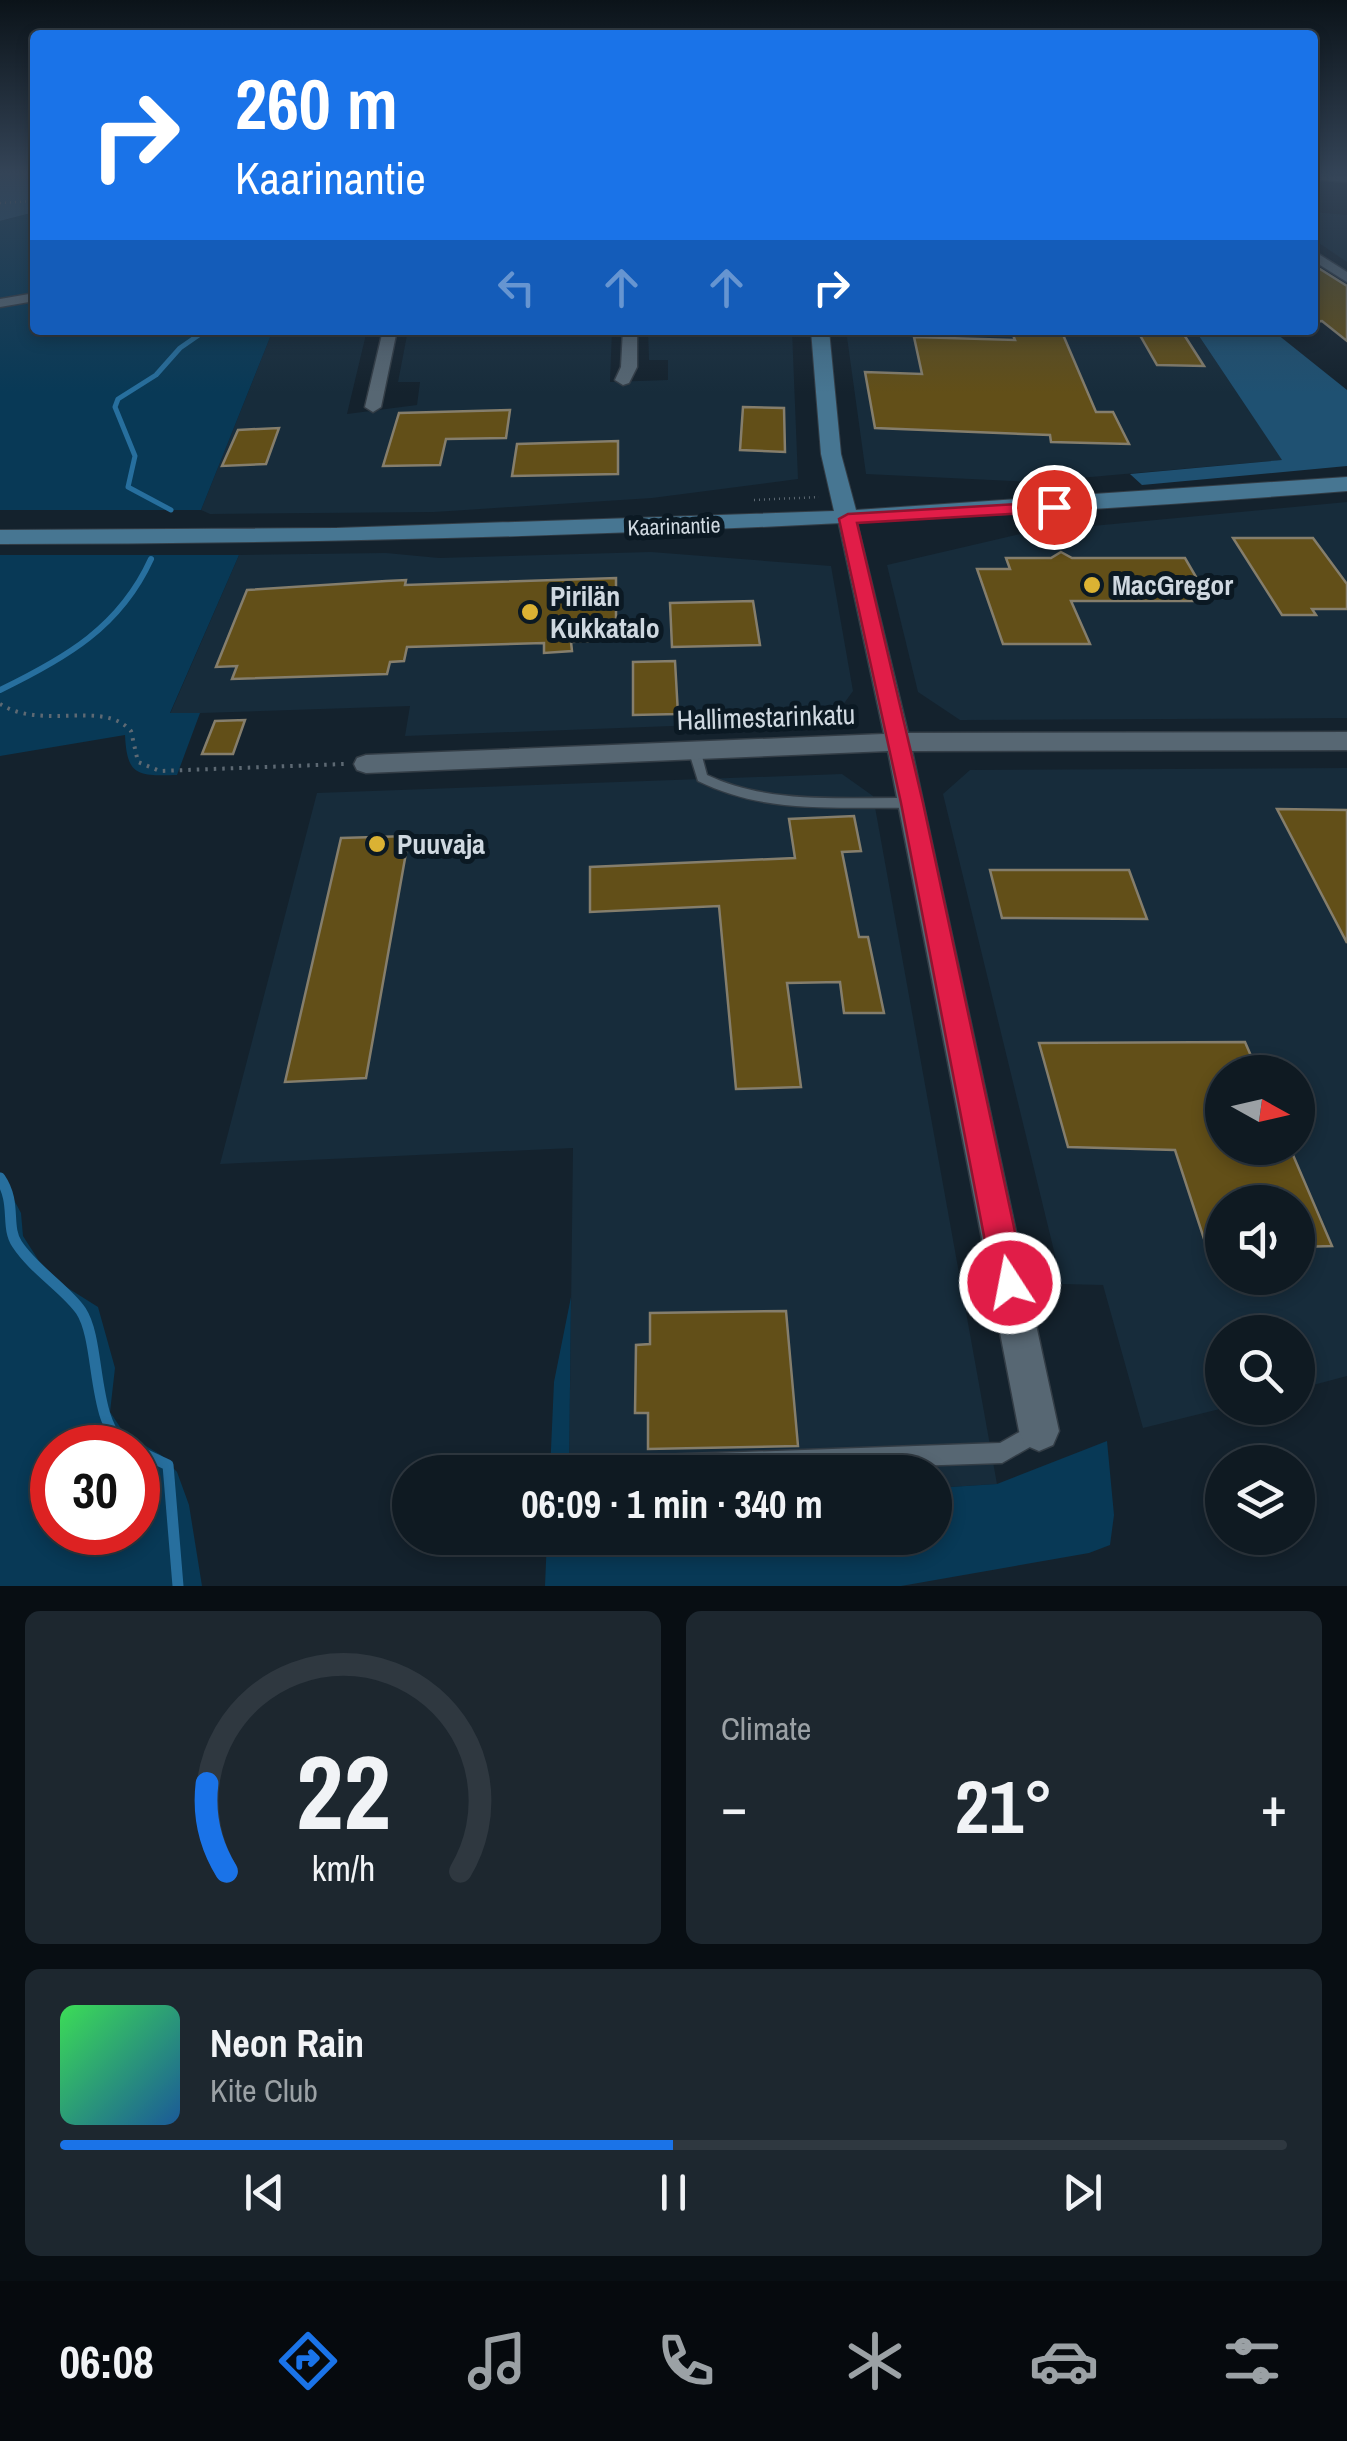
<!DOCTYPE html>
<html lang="en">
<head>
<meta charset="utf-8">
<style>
  :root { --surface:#0f1a22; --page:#1d272f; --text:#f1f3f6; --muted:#9ba1a5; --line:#2f3840; --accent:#1a73e8 }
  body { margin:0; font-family:"Archivo Narrow",sans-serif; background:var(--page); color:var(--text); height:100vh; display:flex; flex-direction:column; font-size:38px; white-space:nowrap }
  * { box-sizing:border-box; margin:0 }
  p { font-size:32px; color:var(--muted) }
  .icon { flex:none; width:55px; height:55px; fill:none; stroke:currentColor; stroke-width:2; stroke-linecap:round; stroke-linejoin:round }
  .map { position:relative; height:1586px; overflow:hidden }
  .side { display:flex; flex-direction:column; gap:25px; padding:25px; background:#080e13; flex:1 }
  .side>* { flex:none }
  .top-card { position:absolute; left:30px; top:30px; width:1288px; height:305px; border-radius:10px; box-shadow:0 5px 15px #0003,0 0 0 2px var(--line); background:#1a73e8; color:#fff; overflow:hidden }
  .needle { width:65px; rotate:98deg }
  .tools { position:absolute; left:1205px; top:1055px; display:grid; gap:20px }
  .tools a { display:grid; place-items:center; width:110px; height:110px; border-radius:50%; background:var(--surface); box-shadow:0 5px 15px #0003,0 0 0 2px var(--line); font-size:50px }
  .speed { position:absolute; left:30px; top:1425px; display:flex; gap:20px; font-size:50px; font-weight:700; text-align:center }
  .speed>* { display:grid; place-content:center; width:130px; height:130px; border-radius:50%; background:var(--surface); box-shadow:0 5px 15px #0003,0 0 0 2px var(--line); line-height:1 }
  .speed .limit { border:15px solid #d22; background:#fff; color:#111 }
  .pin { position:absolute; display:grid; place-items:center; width:85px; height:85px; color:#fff; margin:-42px; border:5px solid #fff; border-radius:50%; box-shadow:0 2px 10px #0007 }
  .me { position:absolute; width:110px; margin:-55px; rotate:349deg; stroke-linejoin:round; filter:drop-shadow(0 0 8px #0008) }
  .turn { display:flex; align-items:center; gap:35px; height:210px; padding:0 40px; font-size:45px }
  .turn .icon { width:130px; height:130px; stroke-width:2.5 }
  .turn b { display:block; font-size:70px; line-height:85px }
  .lanes { display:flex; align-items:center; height:95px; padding:0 40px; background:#0003; justify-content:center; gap:50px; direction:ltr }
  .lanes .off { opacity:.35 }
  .big { font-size:75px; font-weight:700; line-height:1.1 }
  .side .card { flex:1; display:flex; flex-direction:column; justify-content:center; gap:15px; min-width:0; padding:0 35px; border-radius:15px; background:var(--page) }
  .side .dial { align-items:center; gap:0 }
  .dial svg { height:260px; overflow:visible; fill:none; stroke:var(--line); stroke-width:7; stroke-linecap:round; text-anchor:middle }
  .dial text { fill:var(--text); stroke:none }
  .song { display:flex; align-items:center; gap:30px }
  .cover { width:120px; height:120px; border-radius:15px; background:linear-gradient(135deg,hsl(130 70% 55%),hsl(210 70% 35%)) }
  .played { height:10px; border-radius:5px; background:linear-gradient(90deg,var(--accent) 50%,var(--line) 50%) }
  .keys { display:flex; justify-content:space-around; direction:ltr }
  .heat { display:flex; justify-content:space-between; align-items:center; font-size:55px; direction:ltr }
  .side .tiles { flex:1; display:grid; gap:25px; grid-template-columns:1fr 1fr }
  .card:last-child { grid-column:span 2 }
  .trip { position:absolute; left:392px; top:1455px; width:560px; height:100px; border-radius:50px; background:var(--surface); box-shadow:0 5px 15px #0003,0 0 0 2px var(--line); font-weight:700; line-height:100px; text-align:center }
  .tabs { display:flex; height:160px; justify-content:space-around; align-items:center; background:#060a0e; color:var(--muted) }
  .tabs .icon { width:70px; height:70px }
  .tabs .selected { color:var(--accent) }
  .tabs b { font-size:45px; color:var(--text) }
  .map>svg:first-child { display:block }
  .built { fill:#172c3b; fill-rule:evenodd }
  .green { fill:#083956; fill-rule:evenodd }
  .forest { fill:#1f5172 }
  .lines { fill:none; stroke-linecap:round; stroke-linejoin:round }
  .stream-far2 { stroke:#276f9e; stroke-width:5 }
  .stream-far1 { stroke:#276f9e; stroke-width:6 }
  .stream { stroke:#276f9e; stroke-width:11 }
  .building { fill:#624f18; stroke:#857e6c; stroke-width:2.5 }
  .lane-casing { stroke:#333d46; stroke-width:3 }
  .street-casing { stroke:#333d46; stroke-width:3 }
  .secondary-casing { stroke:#333d46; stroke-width:2 }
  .path-far1 { stroke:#5d6973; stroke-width:2.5; stroke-dasharray:1 4; stroke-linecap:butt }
  .path { stroke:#5d6973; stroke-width:4; stroke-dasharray:2.5 6; stroke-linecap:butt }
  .lane { fill:#576773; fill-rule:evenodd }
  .street { fill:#576773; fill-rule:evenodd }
  .secondary { fill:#477692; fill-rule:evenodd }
  .route { fill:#e11d48; stroke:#92132f; stroke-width:2.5 }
  .poi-dot { fill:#dbb233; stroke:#0b1923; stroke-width:4 }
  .labels { text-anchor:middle; stroke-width:10; stroke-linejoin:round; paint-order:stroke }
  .far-street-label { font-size:22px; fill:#cfd8e0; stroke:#0b1923 }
  .poi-label { font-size:28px; font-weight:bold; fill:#cfd8e0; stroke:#0b1923; text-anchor:start }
  .street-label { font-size:28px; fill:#cfd8e0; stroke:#0b1923 }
</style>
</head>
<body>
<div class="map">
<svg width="1347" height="1586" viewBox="0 0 1347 1586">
  <rect width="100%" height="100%" fill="#14222d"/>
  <g class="built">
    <polygon points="1312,212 1347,215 1347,262 1313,239"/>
    <polygon points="273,330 367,330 347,414 417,405 420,382 398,382 408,330 612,330 610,382 668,380 668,360 649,360 648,330 792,330 798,479 652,498 434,512 210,514 201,510"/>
    <polygon points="846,330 1195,330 1283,460 1034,482 866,474"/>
    <polygon points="1347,502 1347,718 960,720 918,692 887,565 1029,532"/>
    <polygon points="651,552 831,566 853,691 832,720 405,736 410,706 170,714 239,555 386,553 439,558"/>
    <path d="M 1347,768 L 1347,1376 L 1298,1389 L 1298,1332 L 1222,1332 L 1224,1408 L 1143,1428 L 1103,1285 L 1062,1284 L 943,794 L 970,770 ZM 1222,1072 L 1298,1072 L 1298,1148 L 1222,1148 ZM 1222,1202 L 1298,1202 L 1298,1278 L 1222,1278 Z"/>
    <polygon points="842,774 873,796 997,1484 935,1488 935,1472 569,1472 573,1148 220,1164 317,793"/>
  </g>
  <g class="green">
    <polygon points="35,212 35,293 0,299 0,221"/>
    <polygon points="35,302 35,330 273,330 201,510 0,510 0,308"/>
    <path d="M 0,555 L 239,555 L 170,713 L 200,713 L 177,775 C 137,776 127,776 125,735 L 0,756 Z"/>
    <path d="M 0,1174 L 21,1213 L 23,1236 L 39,1261 L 63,1285 L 98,1307 L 115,1368 L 110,1412 L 124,1433 L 161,1455 L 177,1472 L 189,1505 L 202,1586 L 0,1586 ZM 52,1448 L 138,1448 L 138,1532 L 52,1532 Z"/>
    <polygon points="571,1297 569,1472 550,1472 554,1382"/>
    <polygon points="1107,1441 1114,1515 1110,1545 1089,1553 901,1586 545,1586 547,1538 935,1538 935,1488 997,1484"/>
  </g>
  <g class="forest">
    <polygon points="0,171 35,175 35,212 0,221"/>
    <polygon points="1195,330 1272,330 1347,390 1347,466 1142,485 1130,474 1282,460"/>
  </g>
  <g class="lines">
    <polyline class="stream-far2" points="171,510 128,487 135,456 115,407 118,399 156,375 180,348 206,330"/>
    <path class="stream-far1" d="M 0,690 C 66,658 120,627 151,559"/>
    <g class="stream">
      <path d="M 0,1178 C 17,1203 5,1226 17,1244 C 34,1270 67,1290 81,1311 C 102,1343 90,1429 129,1448"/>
      <polyline points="138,1451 168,1465 178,1586"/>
    </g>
  </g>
  <g class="building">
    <polygon points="1320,269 1347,286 1347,341 1322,321 1312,322 1312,270"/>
    <polygon points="1011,330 1061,330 1096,412 1113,412 1129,444 1051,442 1050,435 875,428 865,372 922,374 914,337 1015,340"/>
    <polygon points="1137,330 1181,330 1204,366 1157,365"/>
    <polygon points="743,407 784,408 785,452 740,450"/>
    <polygon points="510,410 506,438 446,439 440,465 383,466 399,413"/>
    <polygon points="279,428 266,464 222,466 238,430"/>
    <polygon points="618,441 618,474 512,476 517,444"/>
    <polygon points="1233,538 1313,538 1347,584 1347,609 1312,609 1316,615 1282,615"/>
    <polygon points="1061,552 1072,558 1185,558 1210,601 1071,601 1090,644 1003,644 977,569 1010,569 1006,558 1051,558"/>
    <polygon points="616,578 616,640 571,642 572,651 544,653 544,643 407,647 404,661 390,662 387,674 232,679 237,666 216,667 247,590 386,581 406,580 405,585"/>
    <polygon points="753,601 760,645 672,647 670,603"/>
    <polygon points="675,661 678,714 633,715 633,662"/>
    <polygon points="245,720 233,754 202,754 215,721"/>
    <polygon points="1277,809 1347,810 1347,943"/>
    <polygon points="854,816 861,851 842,852 859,937 868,937 884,1013 844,1013 840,982 787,983 801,1087 736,1089 719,906 590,912 590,867 795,858 789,819"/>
    <polygon points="409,836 366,1078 285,1082 341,838"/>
    <polygon points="990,870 1129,870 1147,919 1002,918"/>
    <polygon points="1245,1042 1258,1072 1222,1072 1222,1148 1290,1148 1332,1246 1298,1247 1298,1202 1222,1202 1222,1248 1207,1248 1175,1150 1068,1147 1039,1043"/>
    <polygon points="786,1311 798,1446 648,1449 648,1413 635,1413 636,1345 650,1344 650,1313"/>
  </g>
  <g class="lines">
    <g class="lane-casing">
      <g id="lane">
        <path d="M 694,745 L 700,749 L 707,775 C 771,805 843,797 912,798 L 916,800 L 918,803 L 916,806 L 912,808 C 838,806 767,815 698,781 L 688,749 Z"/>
        <polygon points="1037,1422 1044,1425 1047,1432 1044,1439 1002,1463 733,1472 597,1472 595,1467 598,1460 605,1457 1000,1443"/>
      </g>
    </g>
    <g class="street-casing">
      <g id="street">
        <polygon points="1312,173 1347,176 1347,182 1312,179"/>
        <polygon points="1312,250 1347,272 1347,282 1312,260"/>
        <polygon points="35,293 35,301 0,307 0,299"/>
        <polygon points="383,330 397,330 381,407 373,412 365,407"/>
        <polygon points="623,330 637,330 637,367 629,383 623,385 615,380 621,367"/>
        <polygon points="847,513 856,519 908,733 1347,732 1347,750 912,751 1059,1431 1053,1445 1039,1451 1025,1445 1019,1431 888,751 366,773 357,770 354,764 357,758 366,755 884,734 838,519"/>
      </g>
    </g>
    <g class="secondary-casing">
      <path id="secondary" d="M 811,330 L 829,330 L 841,454 L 856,510 L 1347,477 L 1347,491 C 898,526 450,544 0,544 L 0,530 L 337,528 L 834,511 L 821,454 Z"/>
    </g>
    <g class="path-far1">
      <polyline points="0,203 35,201"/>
      <polyline points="754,500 819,497"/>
    </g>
    <path class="path" d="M 0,704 C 43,731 103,699 131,731 L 138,762 L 160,771 L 344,764"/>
    <use href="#lane" class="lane"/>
    <use href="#street" class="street"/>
    <use href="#secondary" class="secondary"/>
  </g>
  <linearGradient id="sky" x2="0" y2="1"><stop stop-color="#0b1319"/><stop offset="0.44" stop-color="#344457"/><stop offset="1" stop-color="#344457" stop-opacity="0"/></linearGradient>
  <rect width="1347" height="393" fill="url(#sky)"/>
  <polygon class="route" points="1054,502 1063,507 1060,511 857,523 923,803 1026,1283 1021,1295 1010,1299 998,1295 993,1283 901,803 839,519 848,514"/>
  <g class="poi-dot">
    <circle cx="1092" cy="585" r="10"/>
    <circle cx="530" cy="612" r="10"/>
    <circle cx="377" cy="844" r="10"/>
  </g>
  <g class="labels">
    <g class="far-street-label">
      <text transform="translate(674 526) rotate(-2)" y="8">Kaarinantie</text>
    </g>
    <g class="poi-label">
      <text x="1112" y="595">MacGregor</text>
      <text x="550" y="606">Pirilän<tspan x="550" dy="32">Kukkatalo</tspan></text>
      <text x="397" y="854">Puuvaja</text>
    </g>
    <g class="street-label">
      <text transform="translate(766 717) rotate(-2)" y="10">Hallimestarinkatu</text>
    </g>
  </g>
</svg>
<div class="tools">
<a><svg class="needle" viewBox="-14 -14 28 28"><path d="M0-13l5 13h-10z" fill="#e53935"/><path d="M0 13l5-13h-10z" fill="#9ba1a5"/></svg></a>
<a><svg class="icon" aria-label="sound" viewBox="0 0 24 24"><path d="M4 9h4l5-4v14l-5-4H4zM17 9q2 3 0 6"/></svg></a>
<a><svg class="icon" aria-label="search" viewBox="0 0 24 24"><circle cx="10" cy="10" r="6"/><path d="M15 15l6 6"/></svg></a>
<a><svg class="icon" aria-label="layers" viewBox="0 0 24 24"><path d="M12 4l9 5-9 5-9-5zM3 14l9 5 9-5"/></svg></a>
</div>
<div class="speed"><div class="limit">30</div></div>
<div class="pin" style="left:1054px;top:507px;background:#d93025"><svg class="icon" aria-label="arrive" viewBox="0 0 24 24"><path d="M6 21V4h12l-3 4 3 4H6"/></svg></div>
<svg class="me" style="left:1010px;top:1283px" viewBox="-20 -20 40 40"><circle r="17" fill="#e11d48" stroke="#fff" stroke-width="3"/><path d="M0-11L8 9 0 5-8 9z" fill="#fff"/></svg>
<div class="trip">06:09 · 1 min · 340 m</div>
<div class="top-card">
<div class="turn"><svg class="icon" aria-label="right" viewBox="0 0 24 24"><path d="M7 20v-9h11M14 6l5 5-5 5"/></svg><div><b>260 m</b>Kaarinantie</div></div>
<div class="lanes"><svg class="icon off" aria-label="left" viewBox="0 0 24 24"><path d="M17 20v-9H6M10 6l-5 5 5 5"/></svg><svg class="icon off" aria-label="ahead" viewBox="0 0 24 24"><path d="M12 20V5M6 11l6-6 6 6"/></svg><svg class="icon off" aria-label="ahead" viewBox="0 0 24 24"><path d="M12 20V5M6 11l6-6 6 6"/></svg><svg class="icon" aria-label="right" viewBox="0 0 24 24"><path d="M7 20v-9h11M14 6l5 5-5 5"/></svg></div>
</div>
</div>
<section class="side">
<div class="tiles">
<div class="card dial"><svg viewBox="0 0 100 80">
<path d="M14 69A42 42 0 1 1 86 69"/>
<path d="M14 69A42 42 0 0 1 8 42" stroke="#1a73e8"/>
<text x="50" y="56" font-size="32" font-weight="700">22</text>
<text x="50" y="72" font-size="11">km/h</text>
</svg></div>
<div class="card"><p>Climate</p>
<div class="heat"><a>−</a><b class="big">21°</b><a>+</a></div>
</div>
<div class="card">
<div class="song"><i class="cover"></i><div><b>Neon Rain</b><p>Kite Club</p></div></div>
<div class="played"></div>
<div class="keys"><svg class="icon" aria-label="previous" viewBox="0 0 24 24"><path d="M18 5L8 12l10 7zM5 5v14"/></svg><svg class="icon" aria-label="pause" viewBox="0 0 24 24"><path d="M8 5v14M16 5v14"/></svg><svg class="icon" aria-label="next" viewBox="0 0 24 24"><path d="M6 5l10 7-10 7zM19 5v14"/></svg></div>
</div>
</div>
</section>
<nav class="tabs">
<b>06:08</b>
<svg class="icon selected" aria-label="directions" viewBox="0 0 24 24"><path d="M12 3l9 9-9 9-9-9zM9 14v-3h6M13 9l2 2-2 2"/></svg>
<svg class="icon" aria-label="music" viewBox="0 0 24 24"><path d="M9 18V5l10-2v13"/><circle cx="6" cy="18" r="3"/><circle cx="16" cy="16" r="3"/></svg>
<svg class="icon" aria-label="phone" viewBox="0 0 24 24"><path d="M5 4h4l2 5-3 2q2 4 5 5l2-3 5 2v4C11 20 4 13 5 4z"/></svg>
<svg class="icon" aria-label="climate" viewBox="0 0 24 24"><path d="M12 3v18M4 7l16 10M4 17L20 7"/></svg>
<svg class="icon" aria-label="car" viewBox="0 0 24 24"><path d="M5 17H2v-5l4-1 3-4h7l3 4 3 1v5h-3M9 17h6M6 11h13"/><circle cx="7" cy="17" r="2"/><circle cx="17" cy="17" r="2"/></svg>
<svg class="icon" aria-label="filters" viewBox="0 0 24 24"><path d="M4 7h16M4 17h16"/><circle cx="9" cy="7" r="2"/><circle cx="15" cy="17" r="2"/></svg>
</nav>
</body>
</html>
